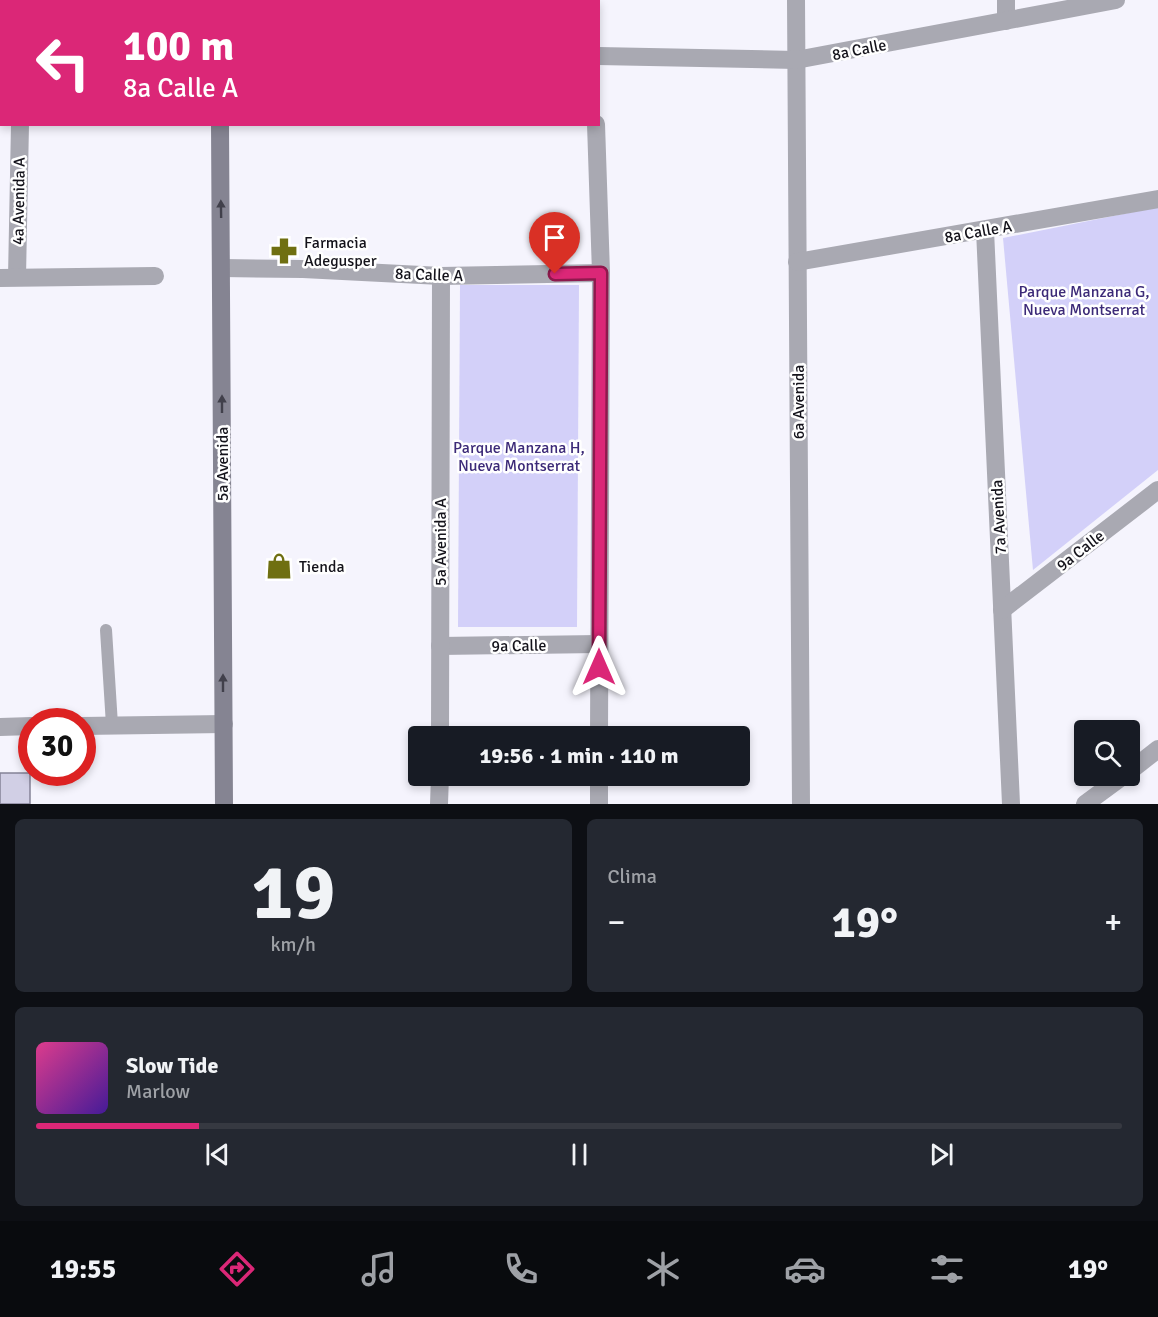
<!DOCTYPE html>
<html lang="es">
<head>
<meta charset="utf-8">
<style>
  :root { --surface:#171b24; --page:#242831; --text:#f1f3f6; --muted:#9ea1a6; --line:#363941; --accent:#db2777 }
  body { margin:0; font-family:Signika,sans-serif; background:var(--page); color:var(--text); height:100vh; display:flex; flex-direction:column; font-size:22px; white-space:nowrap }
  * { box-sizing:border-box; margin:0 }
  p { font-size:20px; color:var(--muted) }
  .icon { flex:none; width:33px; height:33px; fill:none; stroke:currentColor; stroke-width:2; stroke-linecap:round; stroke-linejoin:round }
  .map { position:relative; height:804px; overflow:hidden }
  .drawer { display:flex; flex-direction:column; gap:15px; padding:15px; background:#0d0f14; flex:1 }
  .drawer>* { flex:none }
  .banner { position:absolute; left:0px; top:0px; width:600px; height:126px; box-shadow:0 3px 9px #0003; background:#db2777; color:#fff; overflow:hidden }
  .fabs { position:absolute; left:1074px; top:720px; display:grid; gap:12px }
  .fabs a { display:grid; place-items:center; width:66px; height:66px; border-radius:6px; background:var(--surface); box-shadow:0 3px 9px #0003; font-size:30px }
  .speed { position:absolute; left:18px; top:708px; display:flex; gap:12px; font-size:30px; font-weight:700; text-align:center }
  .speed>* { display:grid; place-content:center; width:78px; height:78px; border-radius:50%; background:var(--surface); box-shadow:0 3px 9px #0003; line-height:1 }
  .speed .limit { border:9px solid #d22; background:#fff; color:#111 }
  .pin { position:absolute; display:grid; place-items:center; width:51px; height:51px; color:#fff; margin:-62px -26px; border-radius:50% 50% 50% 0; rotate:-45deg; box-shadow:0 0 6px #0007 }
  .pin .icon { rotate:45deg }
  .me { position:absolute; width:66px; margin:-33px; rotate:0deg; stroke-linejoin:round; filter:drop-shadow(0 0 4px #0008) }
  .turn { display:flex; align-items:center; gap:21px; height:126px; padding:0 24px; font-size:27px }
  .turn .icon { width:78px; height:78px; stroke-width:2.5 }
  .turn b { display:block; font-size:42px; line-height:51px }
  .big { font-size:45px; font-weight:800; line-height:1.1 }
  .drawer .tile { flex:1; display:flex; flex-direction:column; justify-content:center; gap:9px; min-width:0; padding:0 21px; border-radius:9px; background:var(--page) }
  .drawer .dial { align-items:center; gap:0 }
  .dial b { font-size:78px; line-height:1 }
  .song { display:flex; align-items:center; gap:18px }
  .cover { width:72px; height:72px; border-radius:9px; background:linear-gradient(135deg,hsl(330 70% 55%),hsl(260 70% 35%)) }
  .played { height:6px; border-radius:3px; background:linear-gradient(90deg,var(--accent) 15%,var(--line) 15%) }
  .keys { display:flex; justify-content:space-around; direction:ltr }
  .heat { display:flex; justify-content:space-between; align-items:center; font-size:33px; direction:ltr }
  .drawer .tiles { flex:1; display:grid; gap:15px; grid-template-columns:1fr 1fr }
  .tile:last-child { grid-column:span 2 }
  .trip { position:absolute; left:408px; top:726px; width:342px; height:60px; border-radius:6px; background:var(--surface); box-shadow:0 3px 9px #0003; font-weight:800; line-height:60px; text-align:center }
  .tabs { display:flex; height:96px; justify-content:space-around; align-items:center; background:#090b0e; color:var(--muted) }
  .tabs .icon { width:42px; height:42px }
  .tabs .selected { color:var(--accent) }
  .tabs b { font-size:27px; color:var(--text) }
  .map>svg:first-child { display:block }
  .green { fill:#d3d0f9 }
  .building { fill:#d1cfe5; stroke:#848297; stroke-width:1.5 }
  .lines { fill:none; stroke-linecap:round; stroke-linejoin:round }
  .service { stroke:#a9a9b2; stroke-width:12 }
  .minor { stroke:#a9a9b2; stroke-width:18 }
  .secondary { stroke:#858492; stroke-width:18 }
  .oneway { fill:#41404b }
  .route-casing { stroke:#8e194d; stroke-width:15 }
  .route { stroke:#db2777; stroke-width:10 }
  .labels { text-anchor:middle; stroke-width:5; stroke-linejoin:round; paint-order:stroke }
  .street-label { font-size:16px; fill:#14131b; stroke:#fff }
  .poi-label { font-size:16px; fill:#14131b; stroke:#fff; text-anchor:start }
  .park-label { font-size:16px; fill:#3c2a78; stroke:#fff }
</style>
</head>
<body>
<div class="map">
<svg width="1158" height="804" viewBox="0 0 1158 804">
  <rect width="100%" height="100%" fill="#f5f4fd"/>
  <g class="green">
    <polygon points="1158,207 1158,470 1033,570 1003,238"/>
    <polygon points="460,285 579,285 577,627 458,627"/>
  </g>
  <rect class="building" x="0" y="773" width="30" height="31"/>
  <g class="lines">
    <polyline class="service" points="106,630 112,725"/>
    <g class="minor">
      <polyline points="440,0 440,2"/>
      <polyline points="796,0 801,804"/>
      <polyline points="22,2 22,0"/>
      <polyline points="1006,21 1006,0"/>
      <polyline points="598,56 796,60 1116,0"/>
      <polyline points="596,124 601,273 599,736"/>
      <polyline points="985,230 1011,804"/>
      <polyline points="797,262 1158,199"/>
      <polyline points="222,268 303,269 441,276 601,273"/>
      <polyline points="17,277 20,124"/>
      <polyline points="0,278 155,276"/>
      <polyline points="1002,610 1158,490"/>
      <polyline points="440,646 599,644"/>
      <polyline points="82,726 224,724"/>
      <polyline points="0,727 32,726"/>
      <polyline points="440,736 441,276"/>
      <polyline points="1130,771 1158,749"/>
      <polyline points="439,804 440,776"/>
      <polyline points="599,804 599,776"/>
      <polyline points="1085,804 1123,776"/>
    </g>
    <g class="secondary">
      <polyline points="219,2 219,0"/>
      <polyline points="220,124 224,804"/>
    </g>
  </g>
  <defs><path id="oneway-solid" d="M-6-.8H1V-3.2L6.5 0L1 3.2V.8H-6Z" transform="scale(1.5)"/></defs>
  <g class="oneway">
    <use href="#oneway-solid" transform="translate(221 209) rotate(-91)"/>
    <use href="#oneway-solid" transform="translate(222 404) rotate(-90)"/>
    <use href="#oneway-solid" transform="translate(223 683) rotate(-90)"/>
  </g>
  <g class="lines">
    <g class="route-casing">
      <polyline id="route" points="555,274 601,273 599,667"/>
    </g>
    <use href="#route" class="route"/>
  </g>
  <defs>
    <g id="pharmacy-bare" transform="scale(2.07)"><path d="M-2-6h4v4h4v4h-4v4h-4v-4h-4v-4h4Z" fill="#6f6f11" stroke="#fff" stroke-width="2.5" paint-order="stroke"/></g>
    <g id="shop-bare" transform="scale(2.07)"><path d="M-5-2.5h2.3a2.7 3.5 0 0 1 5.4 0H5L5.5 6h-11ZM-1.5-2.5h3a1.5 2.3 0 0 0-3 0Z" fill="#6f6f11" stroke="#fff" stroke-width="2.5" paint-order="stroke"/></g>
  </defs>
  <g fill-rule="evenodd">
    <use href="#pharmacy-bare" x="284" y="251"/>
    <use href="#shop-bare" x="279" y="566"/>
  </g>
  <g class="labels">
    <g class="street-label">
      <text transform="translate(859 49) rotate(-11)" y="6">8a Calle</text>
      <text transform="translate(18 201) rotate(-89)" y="6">4a Avenida A</text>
      <text transform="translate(978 231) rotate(-10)" y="6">8a Calle A</text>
      <text transform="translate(429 274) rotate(2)" y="6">8a Calle A</text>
      <text transform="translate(798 402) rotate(-90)" y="6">6a Avenida</text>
      <text transform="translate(222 464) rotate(-90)" y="6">5a Avenida</text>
      <text transform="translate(998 517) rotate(-93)" y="6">7a Avenida</text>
      <text transform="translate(440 542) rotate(-90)" y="6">5a Avenida A</text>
      <text transform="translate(1080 550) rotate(-38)" y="6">9a Calle</text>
      <text transform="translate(519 645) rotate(-1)" y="6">9a Calle</text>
    </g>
    <g class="poi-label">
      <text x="304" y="248">Farmacia<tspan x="304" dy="18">Adegusper</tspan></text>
      <text x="299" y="572">Tienda</text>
    </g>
    <g class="park-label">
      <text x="1084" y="297">Parque Manzana G,<tspan x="1084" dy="18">Nueva Montserrat</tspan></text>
      <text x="519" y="453">Parque Manzana H,<tspan x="519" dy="18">Nueva Montserrat</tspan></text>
    </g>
  </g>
</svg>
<div class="fabs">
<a><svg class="icon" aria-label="search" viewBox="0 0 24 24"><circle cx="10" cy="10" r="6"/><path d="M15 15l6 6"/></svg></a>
</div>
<div class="speed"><div class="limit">30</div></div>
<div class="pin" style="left:555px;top:274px;background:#d93025"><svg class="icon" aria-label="arrive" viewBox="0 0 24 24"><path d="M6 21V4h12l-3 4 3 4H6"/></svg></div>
<svg class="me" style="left:599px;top:667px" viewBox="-20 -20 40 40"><path d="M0-17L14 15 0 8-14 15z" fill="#db2777" stroke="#fff" stroke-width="4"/></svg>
<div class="trip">19:56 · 1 min · 110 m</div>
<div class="banner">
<div class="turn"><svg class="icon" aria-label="left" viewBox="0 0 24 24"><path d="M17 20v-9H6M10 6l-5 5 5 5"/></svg><div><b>100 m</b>8a Calle A</div></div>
</div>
</div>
<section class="drawer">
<div class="tiles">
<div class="tile dial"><b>19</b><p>km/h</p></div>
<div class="tile"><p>Clima</p>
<div class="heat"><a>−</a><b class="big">19°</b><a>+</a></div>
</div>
<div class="tile">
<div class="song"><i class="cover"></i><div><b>Slow Tide</b><p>Marlow</p></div></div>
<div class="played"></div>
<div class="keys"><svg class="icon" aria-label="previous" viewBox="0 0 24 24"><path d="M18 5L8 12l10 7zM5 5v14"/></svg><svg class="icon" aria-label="pause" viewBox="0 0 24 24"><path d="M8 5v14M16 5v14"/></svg><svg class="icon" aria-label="next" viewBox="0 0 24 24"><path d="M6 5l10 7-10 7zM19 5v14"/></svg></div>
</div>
</div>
</section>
<nav class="tabs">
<b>19:55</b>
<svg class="icon selected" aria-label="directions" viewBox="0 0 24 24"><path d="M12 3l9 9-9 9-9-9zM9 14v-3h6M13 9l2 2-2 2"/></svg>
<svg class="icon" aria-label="music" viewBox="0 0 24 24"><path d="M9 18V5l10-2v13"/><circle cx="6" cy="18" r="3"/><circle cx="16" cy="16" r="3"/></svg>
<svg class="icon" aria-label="phone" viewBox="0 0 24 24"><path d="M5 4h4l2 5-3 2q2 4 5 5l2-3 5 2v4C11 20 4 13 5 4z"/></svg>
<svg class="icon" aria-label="climate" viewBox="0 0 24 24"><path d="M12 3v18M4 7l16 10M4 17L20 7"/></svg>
<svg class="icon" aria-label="car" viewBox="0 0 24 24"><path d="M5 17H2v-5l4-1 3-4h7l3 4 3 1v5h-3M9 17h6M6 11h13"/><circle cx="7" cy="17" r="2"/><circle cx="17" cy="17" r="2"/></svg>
<svg class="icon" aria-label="filters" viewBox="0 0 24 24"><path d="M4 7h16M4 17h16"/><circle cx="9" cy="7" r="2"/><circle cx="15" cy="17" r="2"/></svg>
<b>19°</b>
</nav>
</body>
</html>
